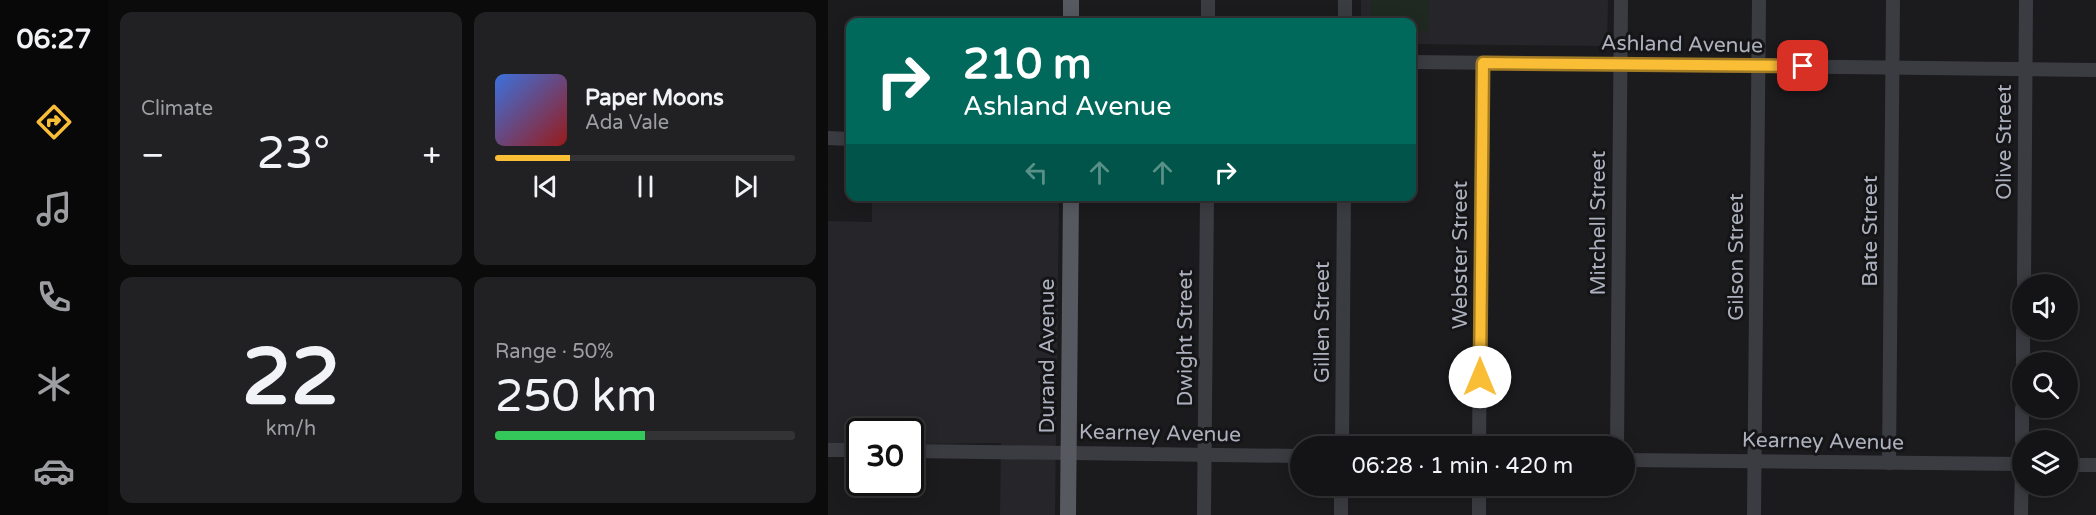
<!DOCTYPE html>
<html lang="en">
<head>
<meta charset="utf-8">
<style>
  :root { --surface:#141416; --page:#212123; --text:#f1f3f6; --muted:#9d9ea1; --line:#333335; --accent:#f9bd36 }
  body { margin:0; font-family:"Varela Round",sans-serif; background:var(--page); color:var(--text); height:100vh; display:flex; flex-direction:column; font-size:22px; white-space:nowrap }
  * { box-sizing:border-box; margin:0 }
  p { font-size:20px; color:var(--muted) }
  .icon { flex:none; width:33px; height:33px; fill:none; stroke:currentColor; stroke-width:2; stroke-linecap:round; stroke-linejoin:round }
  .map { position:relative; flex:1; overflow:hidden }
  .sheet { display:flex; flex-direction:column; gap:12px; padding:12px; background:#0b0b0c; width:720px }
  .sheet>* { flex:none }
  .top-card { position:absolute; left:18px; top:18px; width:570px; height:183px; border-radius:12px; box-shadow:0 3px 15px #0003,0 0 0 2px var(--line); background:#00695c; color:#fff; overflow:hidden }
  .controls { position:absolute; left:1184px; top:274px; display:grid; gap:12px }
  .controls a { display:grid; place-items:center; width:66px; height:66px; border-radius:50%; background:var(--surface); box-shadow:0 3px 15px #0003,0 0 0 2px var(--line); font-size:30px }
  .speed { position:absolute; left:18px; top:418px; display:flex; gap:12px; font-size:30px; font-weight:700; text-align:center }
  .speed>* { display:grid; place-content:center; width:78px; height:78px; border-radius:50%; background:var(--surface); box-shadow:0 3px 15px #0003,0 0 0 2px var(--line); line-height:1 }
  .speed .limit { border:3px solid #111; border-radius:9px; background:#fff; color:#111 }
  .pin { position:absolute; display:grid; place-items:center; width:51px; height:51px; color:#fff; margin:-26px; border-radius:12px; box-shadow:0 3px 9px #0006 }
  .me { position:absolute; width:66px; margin:-33px; rotate:0deg; stroke-linejoin:round; filter:drop-shadow(0 0 4px #0008) }
  .turn { display:flex; align-items:center; gap:21px; height:126px; padding:0 18px; font-size:27px }
  .turn .icon { width:78px; height:78px; stroke-width:2.5 }
  .turn b { display:block; font-size:42px; line-height:51px }
  .lanes { display:flex; align-items:center; height:57px; padding:0 18px; background:#0003; justify-content:center; gap:30px; direction:ltr }
  .lanes .off { opacity:.35 }
  .big { font-size:45px; font-weight:600; line-height:1.1 }
  .sheet .card { flex:1; display:flex; flex-direction:column; justify-content:center; gap:9px; min-width:0; padding:0 21px; border-radius:12px; background:var(--page) }
  .sheet .dial { align-items:center; gap:0 }
  .dial b { font-size:78px; line-height:1 }
  .song { display:flex; align-items:center; gap:18px }
  .cover { width:72px; height:72px; border-radius:9px; background:linear-gradient(135deg,hsl(220 70% 55%),hsl(0 70% 35%)) }
  .played { height:6px; border-radius:3px; background:linear-gradient(90deg,var(--accent) 25%,var(--line) 25%) }
  .keys { display:flex; justify-content:space-around; direction:ltr }
  .heat { display:flex; justify-content:space-between; align-items:center; font-size:33px; direction:ltr }
  .charge { height:9px; border-radius:4px; background:linear-gradient(90deg,#34c759 50%,var(--line) 0) }
  .sheet .tiles { flex:1; display:grid; gap:12px; grid-template-columns:repeat(2,1fr) }
  .trip { position:absolute; left:462px; top:436px; width:345px; height:60px; border-radius:30px; background:var(--surface); box-shadow:0 3px 15px #0003,0 0 0 2px var(--line); font-weight:600; line-height:60px; text-align:center }
  main { display:flex; flex:1; min-height:0 }
  .dock { display:flex; flex-direction:column; width:108px; justify-content:space-around; align-items:center; background:#080809; color:var(--muted) }
  .dock .icon { width:42px; height:42px }
  .dock .active { color:var(--accent) }
  .dock b { font-size:27px; color:var(--text) }
  .map>svg:first-child { display:block }
  .built { fill:#26262a }
  .green { fill:#202921 }
  .lines { fill:none; stroke-linecap:round; stroke-linejoin:round }
  .minor { stroke:#3b3c42; stroke-width:14 }
  .major { stroke:#575961; stroke-width:16 }
  .route-casing { stroke:#a27b23; stroke-width:15 }
  .route { stroke:#f9bd36; stroke-width:10 }
  .labels { text-anchor:middle; stroke-width:6; stroke-linejoin:round; paint-order:stroke }
  .street-label { font-size:21px; fill:#adb1bd; stroke:#151518 }
</style>
</head>
<body>
<main>
<nav class="dock">
<b>06:27</b>
<svg class="icon active" aria-label="directions" viewBox="0 0 24 24"><path d="M12 3l9 9-9 9-9-9zM9 14v-3h6M13 9l2 2-2 2"/></svg>
<svg class="icon" aria-label="music" viewBox="0 0 24 24"><path d="M9 18V5l10-2v13"/><circle cx="6" cy="18" r="3"/><circle cx="16" cy="16" r="3"/></svg>
<svg class="icon" aria-label="phone" viewBox="0 0 24 24"><path d="M5 4h4l2 5-3 2q2 4 5 5l2-3 5 2v4C11 20 4 13 5 4z"/></svg>
<svg class="icon" aria-label="climate" viewBox="0 0 24 24"><path d="M12 3v18M4 7l16 10M4 17L20 7"/></svg>
<svg class="icon" aria-label="car" viewBox="0 0 24 24"><path d="M5 17H2v-5l4-1 3-4h7l3 4 3 1v5h-3M9 17h6M6 11h13"/><circle cx="7" cy="17" r="2"/><circle cx="17" cy="17" r="2"/></svg>
</nav>
<section class="sheet">
<div class="tiles">
<div class="card"><p>Climate</p>
<div class="heat"><a>−</a><b class="big">23°</b><a>+</a></div>
</div>
<div class="card">
<div class="song"><i class="cover"></i><div><b>Paper Moons</b><p>Ada Vale</p></div></div>
<div class="played"></div>
<div class="keys"><svg class="icon" aria-label="previous" viewBox="0 0 24 24"><path d="M18 5L8 12l10 7zM5 5v14"/></svg><svg class="icon" aria-label="pause" viewBox="0 0 24 24"><path d="M8 5v14M16 5v14"/></svg><svg class="icon" aria-label="next" viewBox="0 0 24 24"><path d="M6 5l10 7-10 7zM19 5v14"/></svg></div>
</div>
<div class="card dial"><b>22</b><p>km/h</p></div>
<div class="card"><p>Range · 50%</p><b class="big">250 km</b><div class="charge"></div></div>
</div>
</section>
<div class="map">
<svg width="1268" height="515" viewBox="0 0 1268 515">
  <rect width="100%" height="100%" fill="#1b1a1d"/>
  <g class="built">
    <polygon points="533,0 780,0 779,46 584,44 584,22 533,22"/>
    <polygon points="44,197 231,197 227,515 172,515 173,443 83,444 82,432 32,432 31,444 0,445 0,221 44,222"/>
  </g>
  <polygon class="green" points="543,0 602,0 600,33 584,33 584,22 542,22"/>
  <g class="lines">
    <g class="minor">
      <polyline points="380,22 380,0"/>
      <polyline points="517,22 517,0"/>
      <polyline points="584,62 1268,70"/>
      <polyline points="0,138 22,139"/>
      <polyline points="1196,285 1198,0"/>
      <polyline points="1195,363 1195,330"/>
      <polyline points="1194,441 1194,408"/>
      <polyline points="514,447 516,196"/>
      <polyline points="651,447 655,63"/>
      <polyline points="789,447 793,0"/>
      <polyline points="0,450 32,450"/>
      <polyline points="82,451 472,456"/>
      <polyline points="796,460 1194,464"/>
      <polyline points="1061,463 1065,0"/>
      <polyline points="1239,465 1268,465"/>
      <polyline points="376,515 379,196"/>
      <polyline points="513,515 513,486"/>
      <polyline points="651,515 651,486"/>
      <polyline points="926,515 931,0"/>
      <polyline points="1193,515 1194,466"/>
    </g>
    <g class="major">
      <polyline points="243,0 243,22"/>
      <polyline points="240,515 243,196"/>
    </g>
  </g>
  <g class="lines">
    <g class="route-casing">
      <polyline id="route" points="652,377 655,63 975,66"/>
    </g>
    <use href="#route" class="route"/>
  </g>
  <g class="labels">
    <g class="street-label">
      <text transform="translate(854 44) rotate(1)" y="7">Ashland Avenue</text>
      <text transform="translate(1176 142) rotate(-90)" y="7">Olive Street</text>
      <text transform="translate(770 223) rotate(-90)" y="7">Mitchell Street</text>
      <text transform="translate(1042 231) rotate(-90)" y="7">Bate Street</text>
      <text transform="translate(632 255) rotate(-90)" y="7">Webster Street</text>
      <text transform="translate(908 257) rotate(-90)" y="7">Gilson Street</text>
      <text transform="translate(494 322) rotate(-90)" y="7">Gillen Street</text>
      <text transform="translate(357 338) rotate(-90)" y="7">Dwight Street</text>
      <text transform="translate(219 356) rotate(-90)" y="7">Durand Avenue</text>
      <text transform="translate(332 433) rotate(1)" y="7">Kearney Avenue</text>
      <text transform="translate(995 441) rotate(1)" y="7">Kearney Avenue</text>
    </g>
  </g>
</svg>
<div class="controls">
<a><svg class="icon" aria-label="sound" viewBox="0 0 24 24"><path d="M4 9h4l5-4v14l-5-4H4zM17 9q2 3 0 6"/></svg></a>
<a><svg class="icon" aria-label="search" viewBox="0 0 24 24"><circle cx="10" cy="10" r="6"/><path d="M15 15l6 6"/></svg></a>
<a><svg class="icon" aria-label="layers" viewBox="0 0 24 24"><path d="M12 4l9 5-9 5-9-5zM3 14l9 5 9-5"/></svg></a>
</div>
<div class="speed"><div class="limit">30</div></div>
<div class="pin" style="left:975px;top:66px;background:#d93025"><svg class="icon" aria-label="arrive" viewBox="0 0 24 24"><path d="M6 21V4h12l-3 4 3 4H6"/></svg></div>
<svg class="me" style="left:652px;top:377px" viewBox="-20 -20 40 40"><circle r="19" fill="#fff"/><path d="M0-13L10 11 0 6-10 11z" fill="#f9bd36"/></svg>
<div class="trip">06:28 · 1 min · 420 m</div>
<div class="top-card">
<div class="turn"><svg class="icon" aria-label="right" viewBox="0 0 24 24"><path d="M7 20v-9h11M14 6l5 5-5 5"/></svg><div><b>210 m</b>Ashland Avenue</div></div>
<div class="lanes"><svg class="icon off" aria-label="left" viewBox="0 0 24 24"><path d="M17 20v-9H6M10 6l-5 5 5 5"/></svg><svg class="icon off" aria-label="ahead" viewBox="0 0 24 24"><path d="M12 20V5M6 11l6-6 6 6"/></svg><svg class="icon off" aria-label="ahead" viewBox="0 0 24 24"><path d="M12 20V5M6 11l6-6 6 6"/></svg><svg class="icon" aria-label="right" viewBox="0 0 24 24"><path d="M7 20v-9h11M14 6l5 5-5 5"/></svg></div>
</div>
</div>
</main>
</body>
</html>
